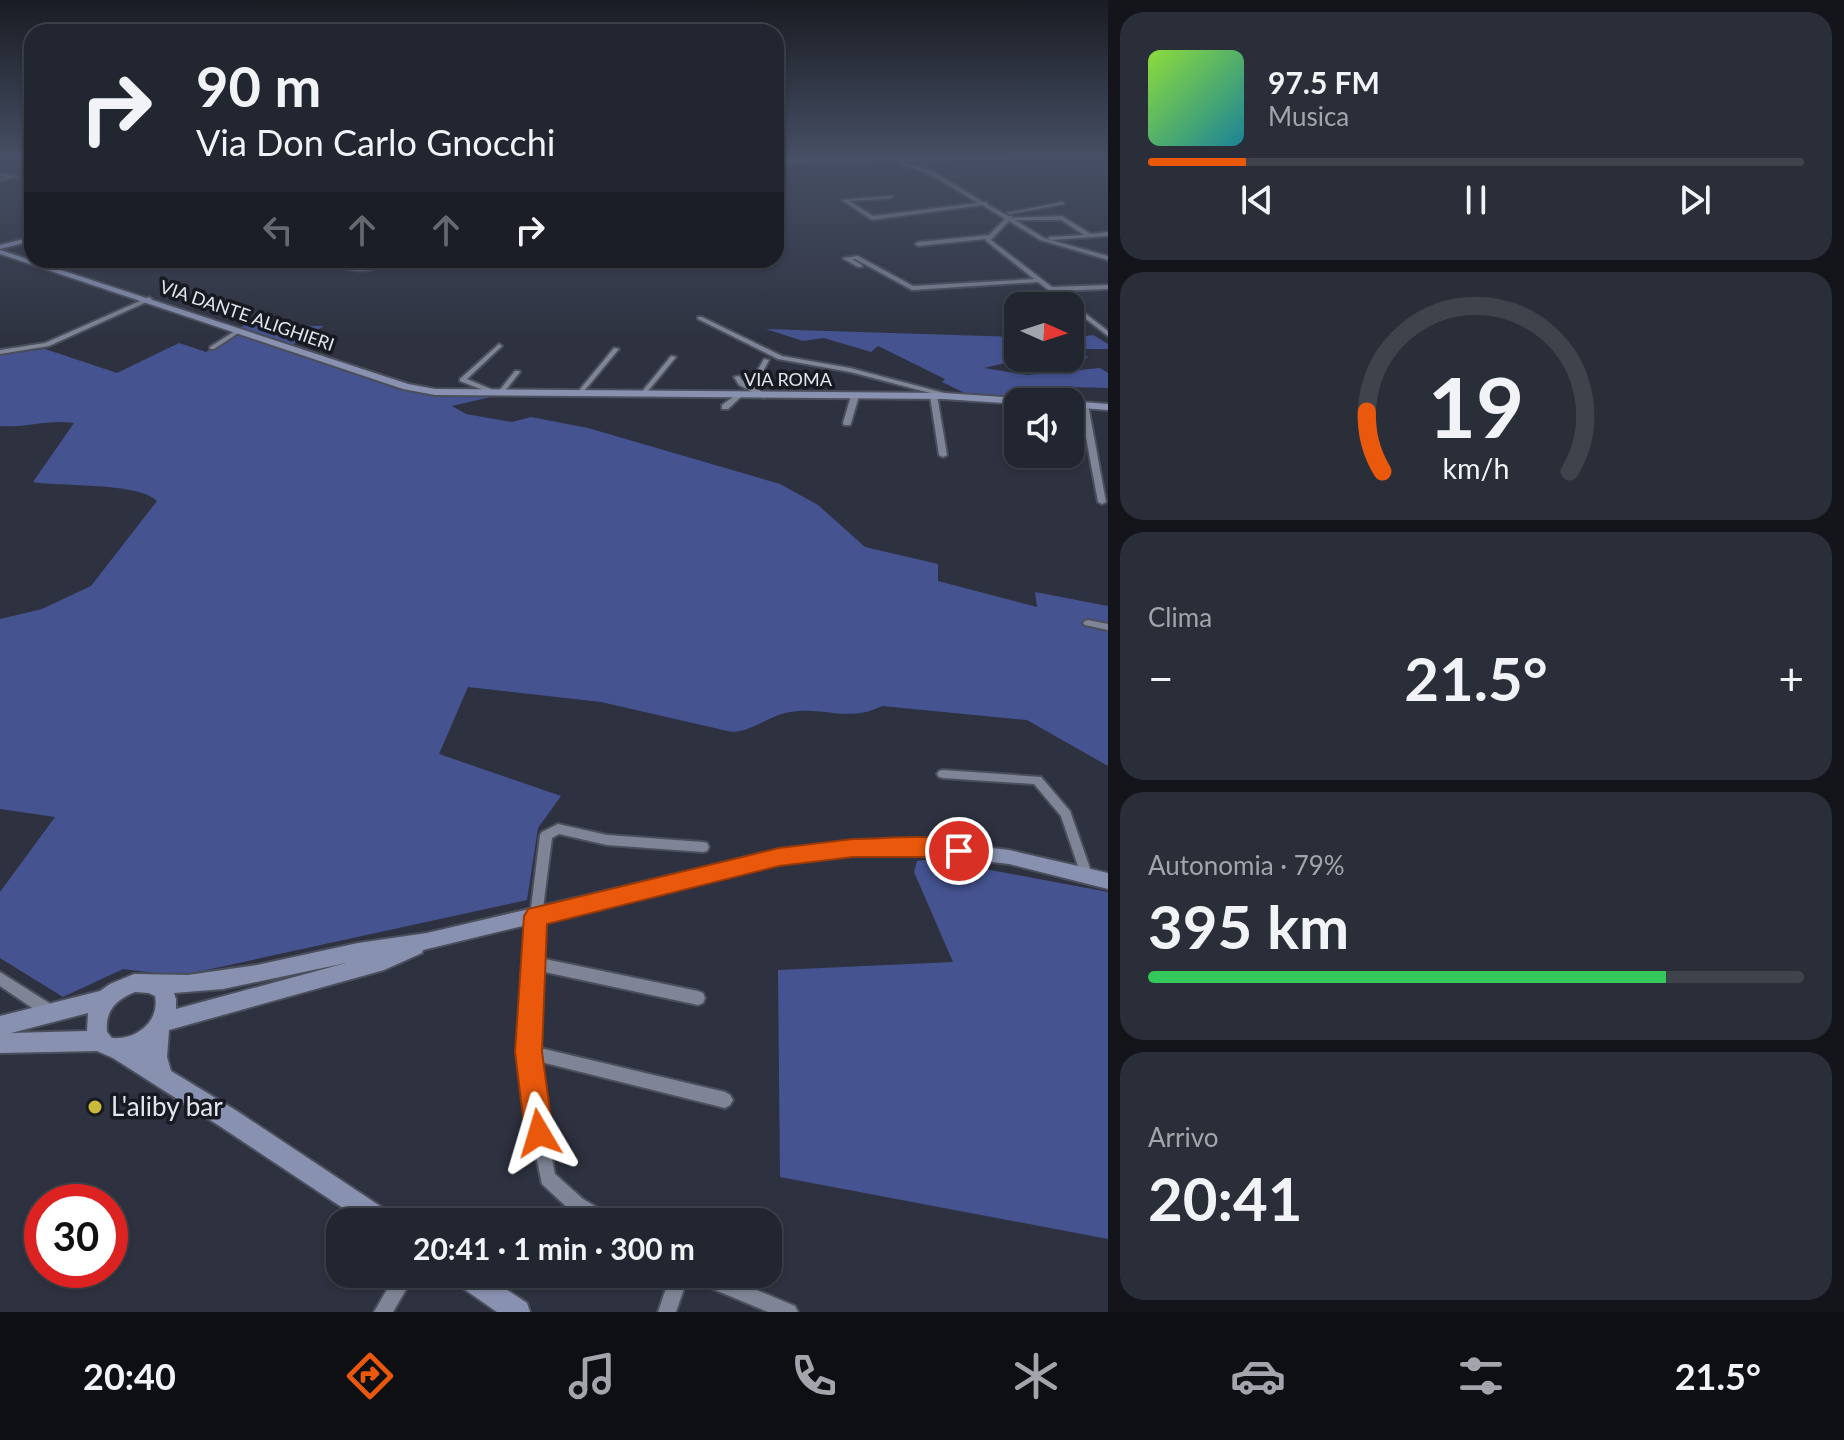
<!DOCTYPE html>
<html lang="it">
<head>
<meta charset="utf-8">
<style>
  :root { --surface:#222630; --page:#2a2e38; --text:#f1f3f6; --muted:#a2a5ab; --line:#3f434c; --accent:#ea580c }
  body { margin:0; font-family:Lato,sans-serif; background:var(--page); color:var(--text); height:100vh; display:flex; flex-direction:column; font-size:30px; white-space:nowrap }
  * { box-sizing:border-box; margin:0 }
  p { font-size:26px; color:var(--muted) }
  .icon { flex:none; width:44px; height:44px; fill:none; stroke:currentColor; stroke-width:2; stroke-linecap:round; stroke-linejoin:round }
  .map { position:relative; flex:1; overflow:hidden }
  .details { display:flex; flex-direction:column; gap:12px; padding:12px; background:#13151a; width:736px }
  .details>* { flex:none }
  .guide { position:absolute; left:24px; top:24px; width:760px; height:244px; border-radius:24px; box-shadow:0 2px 6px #0004,0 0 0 2px var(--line); background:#222630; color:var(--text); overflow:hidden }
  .needle { width:52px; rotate:93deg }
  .controls { position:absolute; left:1004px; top:292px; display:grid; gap:16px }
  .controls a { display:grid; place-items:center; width:80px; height:80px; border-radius:16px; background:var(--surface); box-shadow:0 2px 6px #0004,0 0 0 2px var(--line); font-size:40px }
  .speed { position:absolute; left:24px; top:1184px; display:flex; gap:16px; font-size:40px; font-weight:700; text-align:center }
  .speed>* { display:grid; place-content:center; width:104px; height:104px; border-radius:50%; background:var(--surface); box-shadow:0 2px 6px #0004,0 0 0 2px var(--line); line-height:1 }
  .speed .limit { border:12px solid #d22; background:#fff; color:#111 }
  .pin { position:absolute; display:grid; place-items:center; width:68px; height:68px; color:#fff; margin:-34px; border:4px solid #fff; border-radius:50%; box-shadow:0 2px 8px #0007 }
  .me { position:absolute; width:88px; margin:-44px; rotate:353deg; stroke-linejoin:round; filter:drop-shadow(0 0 6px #0008) }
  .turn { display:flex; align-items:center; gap:28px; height:168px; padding:0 40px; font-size:36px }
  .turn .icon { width:104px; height:104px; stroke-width:2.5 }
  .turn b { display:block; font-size:56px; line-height:68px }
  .lanes { display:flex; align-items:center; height:76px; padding:0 40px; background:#0003; justify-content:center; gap:40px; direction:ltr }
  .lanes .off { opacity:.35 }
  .big { font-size:60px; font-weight:700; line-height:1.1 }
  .details .tile { flex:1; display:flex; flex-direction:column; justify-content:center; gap:12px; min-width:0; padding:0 28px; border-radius:24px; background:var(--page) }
  .details .dial { align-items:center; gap:0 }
  .dial svg { height:208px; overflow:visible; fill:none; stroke:var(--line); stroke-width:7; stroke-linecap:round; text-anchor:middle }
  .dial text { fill:var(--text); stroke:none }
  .song { display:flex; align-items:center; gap:24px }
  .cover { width:96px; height:96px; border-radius:12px; background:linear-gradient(135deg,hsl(90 70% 55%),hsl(190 70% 35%)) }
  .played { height:8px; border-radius:4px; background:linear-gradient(90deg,var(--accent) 15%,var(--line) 15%) }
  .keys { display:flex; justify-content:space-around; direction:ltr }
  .heat { display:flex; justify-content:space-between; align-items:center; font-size:44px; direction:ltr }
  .charge { height:12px; border-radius:6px; background:linear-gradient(90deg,#34c759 79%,var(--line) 0) }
  .trip { position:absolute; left:326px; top:1208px; width:456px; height:80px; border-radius:24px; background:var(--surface); box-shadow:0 2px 6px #0004,0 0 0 2px var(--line); font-weight:700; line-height:80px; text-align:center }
  .tabs { display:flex; height:128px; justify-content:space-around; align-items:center; background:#0e0f13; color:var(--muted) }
  .tabs .icon { width:56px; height:56px }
  .tabs .active { color:var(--accent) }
  .tabs b { font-size:36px; color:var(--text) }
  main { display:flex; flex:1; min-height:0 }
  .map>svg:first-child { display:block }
  .forest { fill:#455391 }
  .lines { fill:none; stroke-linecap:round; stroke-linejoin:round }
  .street-casing { stroke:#4b4e5b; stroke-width:4 }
  .secondary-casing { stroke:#4b4e5b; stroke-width:4 }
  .street { fill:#7f8596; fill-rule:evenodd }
  .secondary { fill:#8891b0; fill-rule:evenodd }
  .route { fill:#ea580c; stroke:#983908; stroke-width:2 }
  .poi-dot { fill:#caba3a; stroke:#181a21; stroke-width:3 }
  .labels { text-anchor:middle; stroke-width:7; stroke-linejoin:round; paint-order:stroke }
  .far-street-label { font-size:18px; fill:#e2e4ee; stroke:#181a21 }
  .near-poi-label { font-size:26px; fill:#e2e4ee; stroke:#181a21; text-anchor:start }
</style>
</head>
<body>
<main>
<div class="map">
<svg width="1108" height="1312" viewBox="0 0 1108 1312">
  <rect width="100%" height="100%" fill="#2e3240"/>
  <g class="forest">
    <path d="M 244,325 L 324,326 L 287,348 L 392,383 L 389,386 L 451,395 L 495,396 L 452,406 L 466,414 L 512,422 L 531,417 L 588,428 L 780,484 L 818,505 L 865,547 L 938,564 L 938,581 L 1037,607 L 1035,592 L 1108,606 L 1108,766 L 1027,720 L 882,706 C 848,723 824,706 790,712 C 769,715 755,731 732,732 L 601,702 L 468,687 L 439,754 L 561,796 L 538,828 L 527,900 L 179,976 L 123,969 L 63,997 L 0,958 L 0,892 L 55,817 L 0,809 L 0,619 L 42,609 L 91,586 L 157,501 C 138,482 62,487 33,482 L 74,423 C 49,419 25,428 0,426 L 0,355 L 45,349 L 117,373 L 179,343 L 206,352 Z"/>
    <polygon points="766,329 1018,337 1018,358 1070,358 1070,338 1093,335 1108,344 1108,349 1081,349 1088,358 1005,363 984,368 1027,375 1100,368 1108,373 1108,388 1035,386 1015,389 1011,396 967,394 942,382 945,379 878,346 871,352 824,338 803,341"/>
    <polygon points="932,859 1108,892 1108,1239 780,1177 778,970 953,962 914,872 917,861"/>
  </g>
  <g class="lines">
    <g class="street-casing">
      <g id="street">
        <polygon points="903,163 932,171 983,202 987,202 987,204 1008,216 1012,216 1012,218 1062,216 1091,234 1108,232 1108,236 1051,240 1048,238 1049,237 1084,235 1061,220 1015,220 1044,238 1108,256 1108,260 1040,240 1009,221 991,240 1052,287 1108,285 1108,289 1056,291 1108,331 1108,336 1038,282 912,290 855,259 852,259 862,265 862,267 858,267 844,259 843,258 858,256 913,286 1034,279 986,241 986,239 918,246 915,244 918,242 989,235 1005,219 982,205 872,220 842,200 893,196 891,198 849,201 873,216 978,203 928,173 903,165"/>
        <polygon points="0,174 17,176 0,181 0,179 7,177 0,176"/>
        <polygon points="1062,202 1064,204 1009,214 1007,213"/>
        <path d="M 330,260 C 340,261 347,267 358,267 C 370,268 381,260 393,260 C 374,273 349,275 330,260 Z"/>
        <polygon points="149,297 152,299 151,300 49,346 0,354 0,350 45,343"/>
        <polygon points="698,317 702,317 782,356 850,368 952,395 952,397 937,395 947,455 943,457 939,455 930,396 934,394 850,372 778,359 698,319"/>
        <polygon points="238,329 243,330 214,349 210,349 210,347"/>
        <polygon points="499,344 502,346 501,347 467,379 498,392 515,371 519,371 520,372 502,395 493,394 460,381 460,379"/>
        <polygon points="614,348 619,349 580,396 576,396 576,394"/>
        <polygon points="671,356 676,357 644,396 640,396 640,394"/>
        <polygon points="764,359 769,360 755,387 766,395 766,397 764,398 739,385 734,377 739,376 742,380 749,385"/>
        <polygon points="737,394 743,395 728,409 722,409 722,405"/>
        <polygon points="855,394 859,396 851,423 850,425 844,425 843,423 851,396"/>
        <polygon points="1081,403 1088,405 1106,502 1102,504 1098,502 1080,405"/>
        <polygon points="1088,620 1108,624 1108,630 1085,625 1083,623 1085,621"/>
        <polygon points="943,770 1041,777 1070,811 1092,874 1090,878 1086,879 1082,878 1061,816 1034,784 943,778 939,777 937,774 939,771"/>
        <polygon points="558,824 607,835 703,842 707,843 709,847 707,851 703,852 607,845 559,834 552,838 542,916 540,958 698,991 703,993 705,998 703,1003 698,1005 540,971 536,1047 725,1092 730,1095 733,1100 730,1105 725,1108 537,1061 547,1133 555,1174 583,1199 611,1216 613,1222 590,1222 571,1211 542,1184 531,1133 521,1052 530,916 540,835 542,832"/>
        <polygon points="0,972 57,1008 59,1013 57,1018 52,1020 47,1018 0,986"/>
        <polygon points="396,1274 415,1274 393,1312 374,1312"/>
        <polygon points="671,1274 718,1274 795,1306 798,1312 768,1312 691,1280 689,1274 676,1312 658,1312"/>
      </g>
    </g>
    <g class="secondary-casing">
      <g id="secondary">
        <polygon points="869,156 1055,156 917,160 914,162 898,159 776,163 776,159"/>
        <polygon points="32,237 32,241 0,249 0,245"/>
        <polygon points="0,250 408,384 435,389 944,393 1033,399 1038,402 1018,402 1018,404 944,399 435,395 403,389 0,254"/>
        <polygon points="1070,401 1108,404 1108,410 1070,407 1070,402 1066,402"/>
        <path d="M 853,841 L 933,841 L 1009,850 L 1108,873 L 1108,889 L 1009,864 L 933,855 L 853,855 L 779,864 L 423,950 L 422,953 L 384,970 L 169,1030 L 167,1057 L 171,1071 L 237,1111 L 392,1214 L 396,1222 L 364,1222 L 221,1127 L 113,1058 L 97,1051 L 0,1053 L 0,1016 L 100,991 L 110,984 L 134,974 L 188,975 L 257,965 L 358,943 L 427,933 L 779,850 ZM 346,963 L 176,1009 L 176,999 L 174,993 L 223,989 ZM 135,992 L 149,993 L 155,996 C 160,1021 137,1040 112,1038 L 107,1032 C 105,1010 116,1000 135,992 ZM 88,1013 L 87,1031 L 11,1033 Z"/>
        <polygon points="450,1274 483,1274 527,1303 530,1312 497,1312 454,1282"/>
      </g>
    </g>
    <use href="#street" class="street"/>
    <use href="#secondary" class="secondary"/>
  </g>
  <linearGradient id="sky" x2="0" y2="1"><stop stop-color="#191c23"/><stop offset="0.46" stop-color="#464f64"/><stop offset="1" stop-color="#464f64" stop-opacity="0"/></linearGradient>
  <rect width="1108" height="340" fill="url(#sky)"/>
  <path class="route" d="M 853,839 C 889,839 932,832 967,844 L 970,851 L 967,858 L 959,860 L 933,857 L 853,857 L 779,866 L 547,924 L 542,1052 L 553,1133 L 549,1143 L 539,1147 L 529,1143 L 525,1133 L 515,1052 L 524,916 L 528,909 L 779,848 Z"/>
  <circle class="poi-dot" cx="95" cy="1107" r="8"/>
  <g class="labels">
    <g class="far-street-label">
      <text transform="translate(247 316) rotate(19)" y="6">VIA DANTE ALIGHIERI</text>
      <text x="788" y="386">VIA ROMA</text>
    </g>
    <g class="near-poi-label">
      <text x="111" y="1116">L'aliby bar</text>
    </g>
  </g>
</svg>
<div class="controls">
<a><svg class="needle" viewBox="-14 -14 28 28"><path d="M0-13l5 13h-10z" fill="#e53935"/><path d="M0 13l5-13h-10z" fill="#a2a5ab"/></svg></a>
<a><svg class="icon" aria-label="sound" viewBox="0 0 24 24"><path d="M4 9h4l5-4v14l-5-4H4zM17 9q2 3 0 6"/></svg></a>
</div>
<div class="speed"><div class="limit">30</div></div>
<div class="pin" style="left:959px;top:851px;background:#d93025"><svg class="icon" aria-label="arrive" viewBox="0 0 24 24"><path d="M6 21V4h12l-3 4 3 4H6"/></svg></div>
<svg class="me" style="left:539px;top:1133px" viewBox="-20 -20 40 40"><path d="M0-17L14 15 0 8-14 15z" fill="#ea580c" stroke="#fff" stroke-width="4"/></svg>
<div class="trip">20:41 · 1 min · 300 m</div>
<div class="guide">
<div class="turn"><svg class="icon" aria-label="right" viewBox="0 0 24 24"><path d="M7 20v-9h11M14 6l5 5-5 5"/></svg><div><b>90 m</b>Via Don Carlo Gnocchi</div></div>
<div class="lanes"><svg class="icon off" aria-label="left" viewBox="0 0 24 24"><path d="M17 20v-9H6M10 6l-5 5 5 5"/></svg><svg class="icon off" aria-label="ahead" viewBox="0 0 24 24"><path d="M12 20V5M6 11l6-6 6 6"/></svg><svg class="icon off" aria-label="ahead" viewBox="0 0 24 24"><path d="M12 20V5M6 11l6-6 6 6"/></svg><svg class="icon" aria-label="right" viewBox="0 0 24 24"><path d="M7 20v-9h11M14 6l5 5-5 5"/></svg></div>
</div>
</div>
<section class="details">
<div class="tile">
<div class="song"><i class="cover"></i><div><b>97.5 FM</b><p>Musica</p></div></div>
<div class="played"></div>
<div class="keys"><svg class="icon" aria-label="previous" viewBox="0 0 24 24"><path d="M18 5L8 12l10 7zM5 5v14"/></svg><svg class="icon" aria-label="pause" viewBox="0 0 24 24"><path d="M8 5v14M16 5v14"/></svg><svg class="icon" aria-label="next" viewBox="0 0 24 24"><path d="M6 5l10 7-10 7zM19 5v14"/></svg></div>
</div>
<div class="tile dial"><svg viewBox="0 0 100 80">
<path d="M14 69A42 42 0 1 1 86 69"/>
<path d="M14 69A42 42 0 0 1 8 46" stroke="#ea580c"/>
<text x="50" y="56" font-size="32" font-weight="700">19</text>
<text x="50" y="72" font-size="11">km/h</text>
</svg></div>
<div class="tile"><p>Clima</p>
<div class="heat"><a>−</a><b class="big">21.5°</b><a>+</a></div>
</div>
<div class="tile"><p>Autonomia · 79%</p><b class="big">395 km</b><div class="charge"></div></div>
<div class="tile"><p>Arrivo</p><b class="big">20:41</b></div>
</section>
</main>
<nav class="tabs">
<b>20:40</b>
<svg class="icon active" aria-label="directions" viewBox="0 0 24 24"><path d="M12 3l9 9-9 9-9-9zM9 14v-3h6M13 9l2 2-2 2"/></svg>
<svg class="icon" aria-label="music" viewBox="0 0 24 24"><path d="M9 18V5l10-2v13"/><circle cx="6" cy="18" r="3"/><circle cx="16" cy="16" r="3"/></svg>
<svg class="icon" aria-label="phone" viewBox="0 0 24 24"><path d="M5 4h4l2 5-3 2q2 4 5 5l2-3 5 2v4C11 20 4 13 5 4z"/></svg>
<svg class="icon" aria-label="climate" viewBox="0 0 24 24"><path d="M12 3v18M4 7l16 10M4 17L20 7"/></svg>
<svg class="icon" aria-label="car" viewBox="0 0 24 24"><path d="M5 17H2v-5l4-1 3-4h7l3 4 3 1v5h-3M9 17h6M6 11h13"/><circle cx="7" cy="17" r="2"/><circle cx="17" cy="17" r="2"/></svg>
<svg class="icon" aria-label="filters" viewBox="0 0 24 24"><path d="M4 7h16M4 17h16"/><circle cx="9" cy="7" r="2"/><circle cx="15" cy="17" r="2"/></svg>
<b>21.5°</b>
</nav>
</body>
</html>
